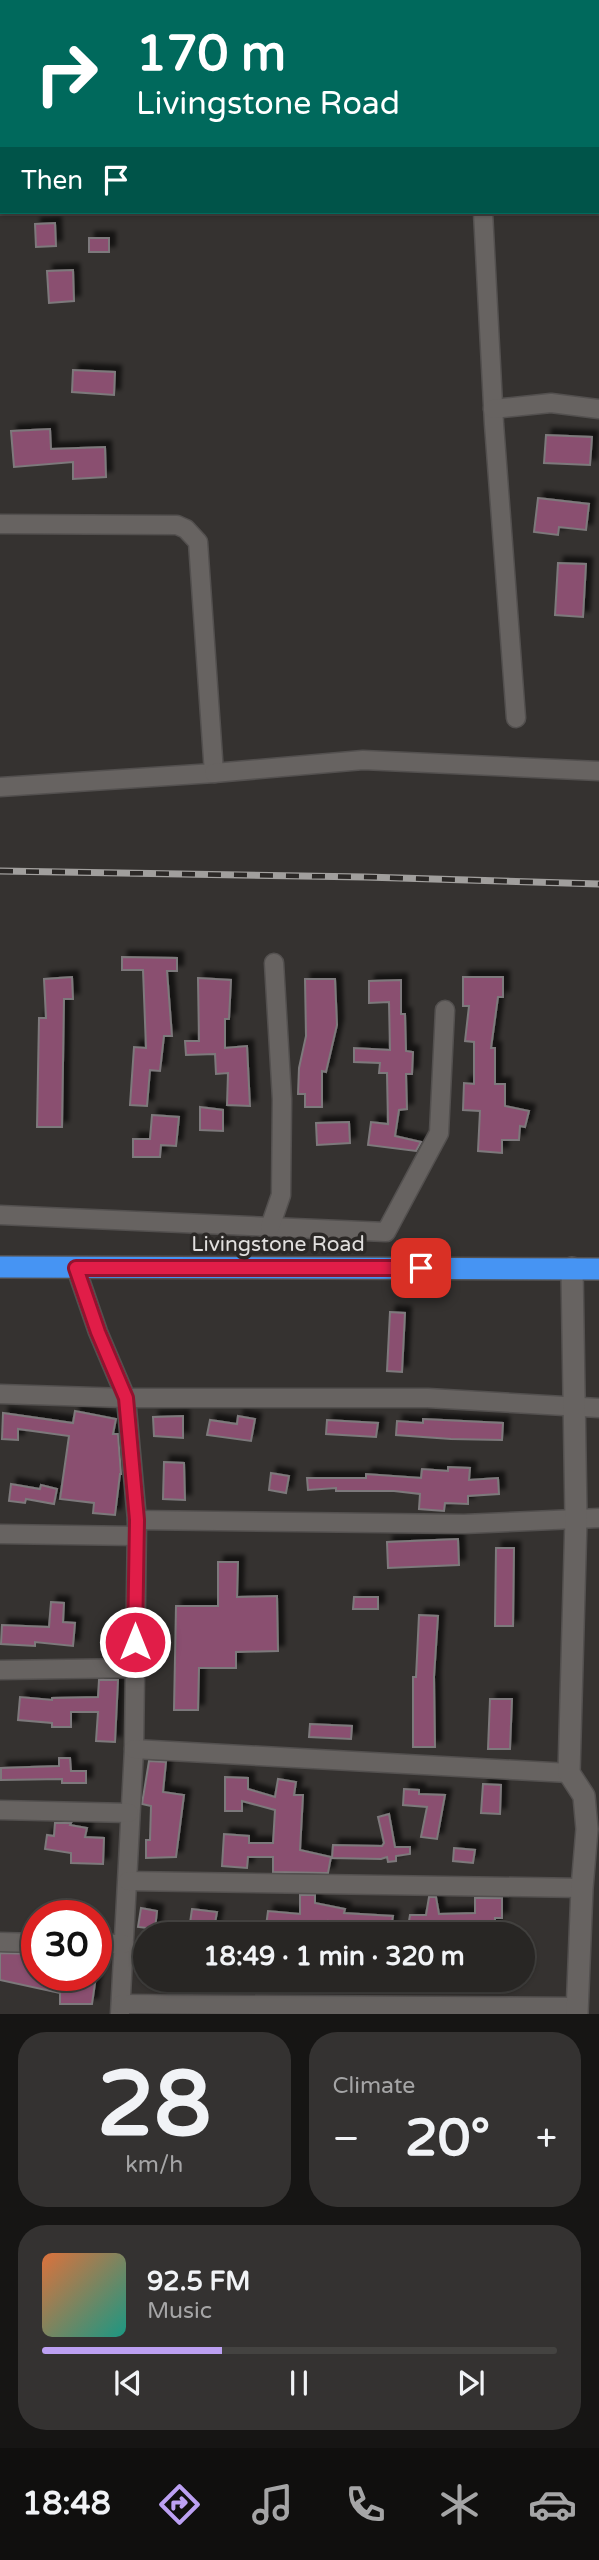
<!DOCTYPE html>
<html lang="en">
<head>
<meta charset="utf-8">
<style>
  :root { --surface:#282624; --page:#343231; --text:#f1f3f6; --muted:#a5a5a6; --line:#444341; --accent:#bca0f2 }
  body { margin:0; font-family:"Varela Round",sans-serif; background:var(--page); color:var(--text); height:100vh; display:flex; flex-direction:column; font-size:26px; white-space:nowrap }
  * { box-sizing:border-box; margin:0 }
  p { font-size:23px; color:var(--muted) }
  .icon { flex:none; width:38px; height:38px; fill:none; stroke:currentColor; stroke-width:2; stroke-linecap:round; stroke-linejoin:round }
  .map { position:relative; height:2014px; overflow:hidden }
  .panel { display:flex; flex-direction:column; gap:18px; padding:18px; background:#161514; flex:1 }
  .panel>* { flex:none }
  .hud { position:absolute; left:0px; top:0px; width:600px; height:214px; box-shadow:0 2px 5px #0004,0 0 0 2px var(--line); background:#00695c; color:#fff; overflow:hidden }
  .speed { position:absolute; left:21px; top:1900px; display:flex; gap:14px; font-size:35px; font-weight:700; text-align:center }
  .speed>* { display:grid; place-content:center; width:91px; height:91px; border-radius:50%; background:var(--surface); box-shadow:0 2px 5px #0004,0 0 0 2px var(--line); line-height:1 }
  .speed .limit { border:10px solid #d22; background:#fff; color:#111 }
  .pin { position:absolute; display:grid; place-items:center; width:60px; height:60px; color:#fff; margin:-30px; border-radius:14px; box-shadow:0 4px 10px #0006 }
  .me { position:absolute; width:77px; margin:-38px; rotate:0deg; stroke-linejoin:round; filter:drop-shadow(0 0 5px #0008) }
  .turn { display:flex; align-items:center; gap:24px; height:147px; padding:0 21px; font-size:32px }
  .turn .icon { width:91px; height:91px; stroke-width:2.5 }
  .turn b { display:block; font-size:49px; line-height:60px }
  .then { display:flex; align-items:center; height:66px; padding:0 21px; background:#0003; gap:14px; font-size:26px }
  .big { font-size:52px; font-weight:700; line-height:1.1 }
  .panel .tile { flex:1; display:flex; flex-direction:column; justify-content:center; gap:10px; min-width:0; padding:0 24px; border-radius:28px; background:var(--page) }
  .panel .dial { align-items:center; gap:0 }
  .dial b { font-size:91px; line-height:1 }
  .song { display:flex; align-items:center; gap:21px }
  .cover { width:84px; height:84px; border-radius:10px; background:linear-gradient(135deg,hsl(20 70% 55%),hsl(170 70% 35%)) }
  .played { height:7px; border-radius:4px; background:linear-gradient(90deg,var(--accent) 35%,var(--line) 35%) }
  .keys { display:flex; justify-content:space-around; direction:ltr }
  .heat { display:flex; justify-content:space-between; align-items:center; font-size:38px; direction:ltr }
  .panel .tiles { flex:1; display:grid; gap:18px; grid-template-columns:1fr 1fr }
  .tile:last-child { grid-column:span 2 }
  .trip { position:absolute; left:133px; top:1922px; width:402px; height:70px; border-radius:35px; background:var(--surface); box-shadow:0 2px 5px #0004,0 0 0 2px var(--line); font-weight:700; line-height:70px; text-align:center }
  .tabs { display:flex; height:112px; justify-content:space-around; align-items:center; background:#100f0e; color:var(--muted) }
  .tabs .icon { width:49px; height:49px }
  .tabs .on { color:var(--accent) }
  .tabs b { font-size:32px; color:var(--text) }
  .map>svg:first-child { display:block }
  .building { fill:#8a506f; stroke:#7d797b; stroke-width:2; filter:url(#shadow) }
  .lines { fill:none; stroke-linecap:round; stroke-linejoin:round }
  .street-casing { stroke:#53504f; stroke-width:21 }
  .secondary-casing { stroke:#53504f; stroke-width:24 }
  .highway-casing { stroke:#53504f; stroke-width:24 }
  .street { stroke:#676361; stroke-width:18 }
  .secondary { stroke:#676361; stroke-width:21 }
  .highway { stroke:#4694f3; stroke-width:21 }
  .rail-casing { stroke:#a19f9d; stroke-width:7 }
  .rail { stroke:#2b2826; stroke-width:4.5; stroke-dasharray:13; stroke-linecap:butt }
  .route-casing { stroke:#92132f; stroke-width:18 }
  .route { stroke:#e11d48; stroke-width:12 }
  .labels { text-anchor:middle; stroke-width:7; stroke-linejoin:round; paint-order:stroke }
  .street-label { font-size:21px; fill:#e1dfde; stroke:#2b2826 }
</style>
</head>
<body>
<div class="map">
<svg width="599" height="2014" viewBox="0 0 599 2014">
  <defs>
    <filter id="shadow"><feDropShadow dx="6" dy="-6" stdDeviation="2" flood-color="#0009"/></filter>
  </defs>
  <rect width="100%" height="100%" fill="#353230"/>
  <g class="building">
    <polygon points="55,223 56,246 36,247 35,224"/>
    <rect x="89" y="238" width="20" height="14"/>
    <polygon points="73,270 74,301 49,303 47,271"/>
    <polygon points="73,370 115,372 114,395 72,392"/>
    <polygon points="50,429 51,449 105,447 106,477 73,479 73,462 14,467 11,431"/>
    <polygon points="546,435 592,437 590,465 544,463"/>
    <polygon points="538,498 589,504 586,530 559,527 558,535 534,532"/>
    <polygon points="558,563 586,564 583,617 555,615"/>
    <polygon points="122,957 177,958 177,971 167,971 172,1036 164,1036 160,1071 150,1070 147,1106 130,1105 134,1047 146,1048 143,970 122,970"/>
    <polygon points="72,977 73,999 64,999 62,1127 37,1127 39,1018 46,1018 44,979"/>
    <polygon points="463,977 503,977 503,997 498,997 491,1048 495,1048 495,1084 505,1084 505,1106 529,1111 525,1127 520,1126 519,1140 502,1140 502,1153 478,1151 480,1111 463,1110 464,1083 474,1084 474,1042 465,1041 469,1006 463,1006"/>
    <polygon points="198,978 231,980 229,1019 225,1019 225,1048 247,1046 250,1106 227,1105 228,1073 216,1074 215,1054 186,1055 185,1041 199,1041"/>
    <polygon points="305,979 335,979 337,1025 326,1072 322,1071 322,1107 305,1107 305,1094 298,1094 299,1068 306,1036"/>
    <polygon points="401,980 401,1014 405,1014 406,1051 413,1052 412,1074 406,1074 407,1109 399,1110 395,1136 421,1142 416,1151 368,1145 371,1122 388,1124 387,1073 379,1073 380,1063 354,1062 354,1048 390,1050 389,1002 369,1003 369,981"/>
    <polygon points="200,1107 223,1110 223,1131 200,1130"/>
    <polygon points="152,1115 179,1117 176,1146 161,1145 160,1157 133,1157 133,1139 150,1139"/>
    <polygon points="349,1122 350,1143 317,1145 316,1123"/>
    <polygon points="390,1312 405,1313 402,1372 387,1371"/>
    <polygon points="75,1411 116,1419 113,1434 118,1434 121,1474 120,1474 115,1515 93,1513 94,1503 60,1499 69,1436 18,1429 18,1440 2,1439 3,1413 73,1423"/>
    <polygon points="183,1416 183,1438 154,1436 153,1417"/>
    <polygon points="238,1416 255,1419 251,1441 207,1435 210,1420 237,1424"/>
    <polygon points="423,1419 503,1423 502,1440 451,1439 396,1435 397,1421 423,1423"/>
    <polygon points="327,1420 378,1423 376,1437 326,1434"/>
    <polygon points="164,1462 184,1463 185,1500 163,1499"/>
    <polygon points="448,1467 470,1468 469,1480 498,1478 499,1494 468,1496 468,1504 445,1503 444,1511 419,1509 420,1494 394,1491 336,1491 336,1488 308,1490 307,1478 366,1478 366,1474 421,1478 422,1469 448,1471"/>
    <polygon points="271,1473 289,1476 286,1493 269,1490"/>
    <polygon points="11,1484 40,1489 41,1485 57,1489 54,1504 26,1499 25,1503 9,1501"/>
    <polygon points="458,1539 459,1565 388,1568 387,1542"/>
    <polygon points="496,1548 514,1548 513,1626 495,1626"/>
    <polygon points="218,1562 238,1562 237,1597 277,1596 278,1651 236,1652 236,1668 199,1668 198,1710 174,1710 176,1606 218,1606"/>
    <polygon points="354,1597 378,1597 378,1609 353,1609"/>
    <polygon points="51,1602 64,1603 63,1622 75,1623 73,1646 35,1642 35,1646 1,1644 2,1625 49,1627"/>
    <polygon points="419,1615 438,1616 434,1677 435,1747 413,1747 413,1677 416,1677"/>
    <polygon points="99,1680 118,1680 115,1742 96,1741 98,1712 71,1712 71,1727 52,1727 52,1723 18,1720 20,1697 52,1700 52,1698 98,1697"/>
    <polygon points="490,1699 512,1699 510,1749 488,1749"/>
    <polygon points="310,1724 352,1726 351,1739 309,1737"/>
    <polygon points="59,1758 70,1758 71,1771 86,1771 86,1783 62,1783 62,1779 1,1780 1,1768 59,1766"/>
    <polygon points="149,1761 166,1762 163,1792 184,1795 176,1857 146,1858 146,1840 150,1840 151,1806 142,1804"/>
    <polygon points="225,1777 248,1778 248,1789 275,1797 278,1779 296,1782 294,1795 303,1795 300,1850 331,1857 328,1873 273,1872 273,1857 248,1857 247,1868 222,1866 224,1834 249,1836 249,1843 273,1843 275,1810 242,1801 242,1811 225,1811"/>
    <polygon points="483,1784 501,1785 500,1814 481,1813"/>
    <polygon points="404,1789 419,1790 419,1794 445,1795 437,1839 421,1837 427,1807 403,1805"/>
    <polygon points="389,1814 395,1847 410,1847 410,1854 396,1856 396,1861 388,1862 387,1857 381,1859 332,1858 333,1845 382,1846 384,1843 378,1817"/>
    <polygon points="55,1823 71,1823 70,1825 87,1828 85,1837 104,1838 103,1864 71,1863 71,1853 45,1849 47,1835 54,1836"/>
    <polygon points="454,1848 475,1850 473,1863 453,1861"/>
    <polygon points="300,1895 315,1895 315,1903 345,1909 344,1913 393,1916 391,1929 328,1921 328,1926 287,1925 286,1928 266,1926 268,1911 300,1914"/>
    <polygon points="429,1897 436,1897 439,1914 475,1913 475,1898 502,1898 502,1918 495,1918 495,1933 475,1934 475,1928 455,1929 409,1921 410,1915 426,1915"/>
    <polygon points="141,1908 157,1911 155,1929 138,1927"/>
    <polygon points="192,1909 217,1912 213,1934 196,1934 198,1924 190,1923"/>
    <polygon points="0,1953 37,1954 37,1976 96,1976 92,2004 60,2004 60,1993 0,1980"/>
  </g>
  <g class="lines">
    <g class="street-casing">
      <g id="street">
        <polyline points="598,2 599,2"/>
        <polyline points="483,212 494,424 516,718"/>
        <polyline points="493,409 551,403 599,409"/>
        <polyline points="0,524 177,525 186,529 198,542 214,773 0,787"/>
        <polyline points="214,773 363,760 599,771"/>
        <polyline points="0,1215 386,1232 439,1133 445,1010"/>
        <polyline points="270,1227 281,1195 282,1099 274,963"/>
        <polyline points="76,1268 98,1332 126,1398 137,1520 134,1749 120,2014"/>
        <polyline points="0,1394 126,1398 428,1398 599,1408"/>
        <polyline points="137,1520 464,1524 599,1518"/>
        <polyline points="0,1534 136,1536"/>
        <polyline points="0,1670 135,1668"/>
        <polyline points="134,1749 569,1773"/>
        <polyline points="0,1810 129,1813"/>
        <polyline points="128,1881 582,1888"/>
        <polyline points="0,1942 37,1943"/>
        <polyline points="96,1944 124,1944"/>
        <polyline points="121,2004 577,2007"/>
      </g>
    </g>
    <g class="secondary-casing">
      <polyline id="secondary" points="572,1268 576,1518 569,1773 584,1796 587,1829 582,1888 577,2014"/>
    </g>
    <g class="highway-casing">
      <polyline id="highway" points="0,1267 599,1269"/>
    </g>
    <use href="#street" class="street"/>
    <use href="#secondary" class="secondary"/>
    <use href="#highway" class="highway"/>
    <g class="rail-casing">
      <polyline id="rail" points="0,871 365,877 599,884"/>
    </g>
    <use href="#rail" class="rail"/>
  </g>
  <g class="lines">
    <g class="route-casing">
      <polyline id="route" points="135,1642 137,1520 126,1398 98,1332 76,1268 421,1268"/>
    </g>
    <use href="#route" class="route"/>
  </g>
  <g class="labels">
    <g class="street-label">
      <text x="278" y="1251">Livingstone Road</text>
    </g>
  </g>
</svg>
<div class="speed"><div class="limit">30</div></div>
<div class="pin" style="left:421px;top:1268px;background:#d93025"><svg class="icon" aria-label="arrive" viewBox="0 0 24 24"><path d="M6 21V4h12l-3 4 3 4H6"/></svg></div>
<svg class="me" style="left:135px;top:1642px" viewBox="-20 -20 40 40"><circle r="17" fill="#e11d48" stroke="#fff" stroke-width="3"/><path d="M0-11L8 9 0 5-8 9z" fill="#fff"/></svg>
<div class="trip">18:49 · 1 min · 320 m</div>
<div class="hud">
<div class="turn"><svg class="icon" aria-label="right" viewBox="0 0 24 24"><path d="M7 20v-9h11M14 6l5 5-5 5"/></svg><div><b>170 m</b>Livingstone Road</div></div>
<div class="then">Then<svg class="icon" aria-label="arrive" viewBox="0 0 24 24"><path d="M6 21V4h12l-3 4 3 4H6"/></svg></div>
</div>
</div>
<section class="panel">
<div class="tiles">
<div class="tile dial"><b>28</b><p>km/h</p></div>
<div class="tile"><p>Climate</p>
<div class="heat"><a>−</a><b class="big">20°</b><a>+</a></div>
</div>
<div class="tile">
<div class="song"><i class="cover"></i><div><b>92.5 FM</b><p>Music</p></div></div>
<div class="played"></div>
<div class="keys"><svg class="icon" aria-label="previous" viewBox="0 0 24 24"><path d="M18 5L8 12l10 7zM5 5v14"/></svg><svg class="icon" aria-label="pause" viewBox="0 0 24 24"><path d="M8 5v14M16 5v14"/></svg><svg class="icon" aria-label="next" viewBox="0 0 24 24"><path d="M6 5l10 7-10 7zM19 5v14"/></svg></div>
</div>
</div>
</section>
<nav class="tabs">
<b>18:48</b>
<svg class="icon on" aria-label="directions" viewBox="0 0 24 24"><path d="M12 3l9 9-9 9-9-9zM9 14v-3h6M13 9l2 2-2 2"/></svg>
<svg class="icon" aria-label="music" viewBox="0 0 24 24"><path d="M9 18V5l10-2v13"/><circle cx="6" cy="18" r="3"/><circle cx="16" cy="16" r="3"/></svg>
<svg class="icon" aria-label="phone" viewBox="0 0 24 24"><path d="M5 4h4l2 5-3 2q2 4 5 5l2-3 5 2v4C11 20 4 13 5 4z"/></svg>
<svg class="icon" aria-label="climate" viewBox="0 0 24 24"><path d="M12 3v18M4 7l16 10M4 17L20 7"/></svg>
<svg class="icon" aria-label="car" viewBox="0 0 24 24"><path d="M5 17H2v-5l4-1 3-4h7l3 4 3 1v5h-3M9 17h6M6 11h13"/><circle cx="7" cy="17" r="2"/><circle cx="17" cy="17" r="2"/></svg>
</nav>
</body>
</html>
